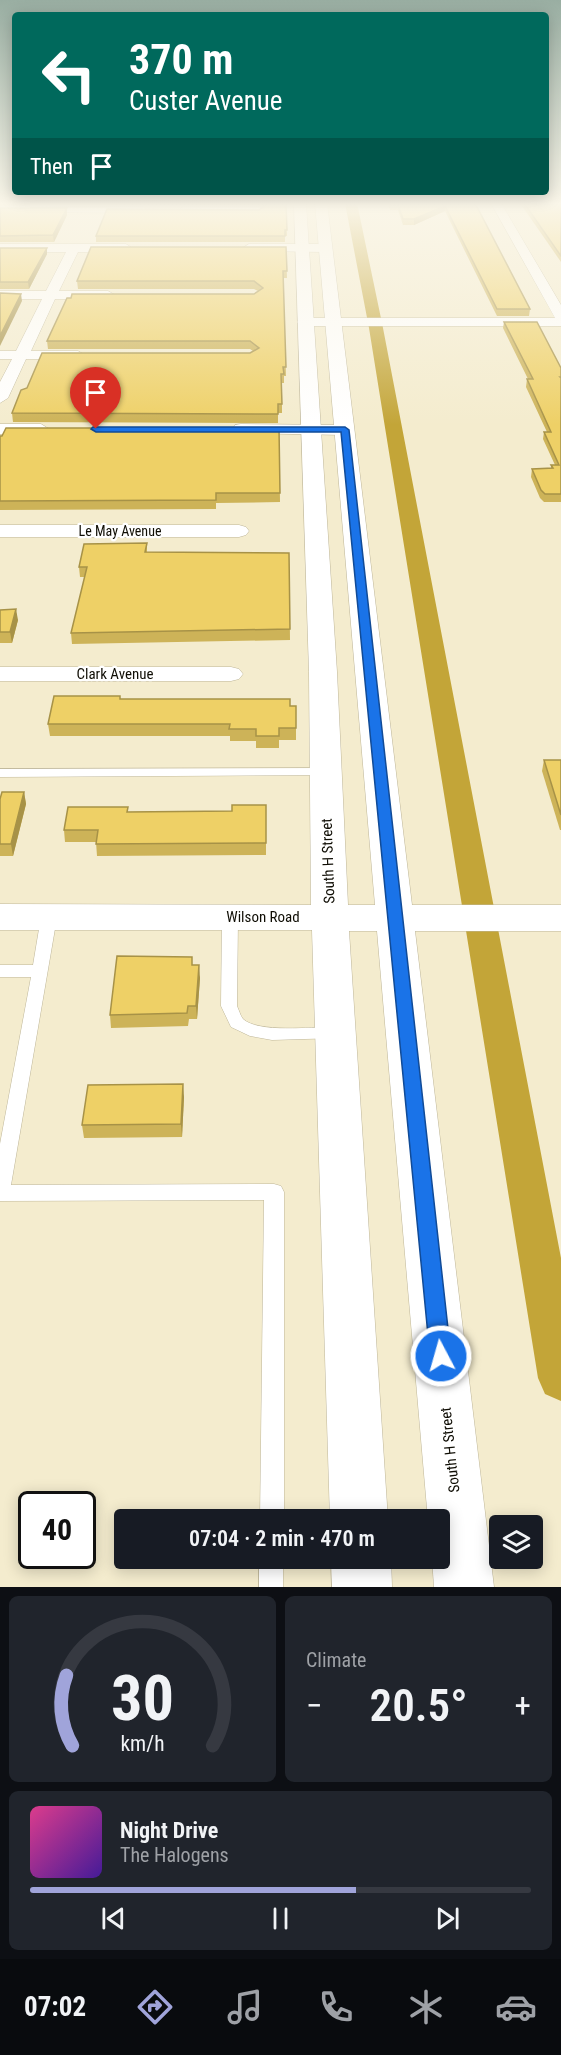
<!DOCTYPE html>
<html lang="en">
<head>
<meta charset="utf-8">
<style>
  :root { --surface:#171b24; --page:#20242c; --text:#f1f3f6; --muted:#9ea1a6; --line:#363941; --accent:#a0a4da }
  body { margin:0; font-family:"Roboto Condensed",sans-serif; background:var(--page); color:var(--text); height:100vh; display:flex; flex-direction:column; font-size:22px; white-space:nowrap }
  * { box-sizing:border-box; margin:0 }
  p { font-size:20px; color:var(--muted) }
  .icon { flex:none; width:33px; height:33px; fill:none; stroke:currentColor; stroke-width:2; stroke-linecap:round; stroke-linejoin:round }
  .map { position:relative; height:1587px; overflow:hidden }
  .side { display:flex; flex-direction:column; gap:9px; padding:9px; background:#0d0f14; flex:1 }
  .side>* { flex:none }
  .hud { position:absolute; left:12px; top:12px; width:537px; height:183px; border-radius:6px; box-shadow:0 3px 15px #0003; background:#00695c; color:#fff; overflow:hidden }
  .buttons { position:absolute; left:489px; top:1515px; display:grid; gap:12px }
  .buttons a { display:grid; place-items:center; width:54px; height:54px; border-radius:6px; background:var(--surface); box-shadow:0 3px 15px #0003; font-size:30px }
  .speed { position:absolute; left:18px; top:1491px; display:flex; gap:12px; font-size:30px; font-weight:700; text-align:center }
  .speed>* { display:grid; place-content:center; width:78px; height:78px; border-radius:50%; background:var(--surface); box-shadow:0 3px 15px #0003; line-height:1 }
  .speed .limit { border:3px solid #111; border-radius:9px; background:#fff; color:#111 }
  .pin { position:absolute; display:grid; place-items:center; width:51px; height:51px; color:#fff; margin:-62px -26px; border-radius:50% 50% 50% 0; rotate:-45deg; box-shadow:0 0 6px #0007 }
  .pin .icon { rotate:45deg }
  .me { position:absolute; width:66px; margin:-33px; rotate:354deg; stroke-linejoin:round; filter:drop-shadow(0 0 4px #0008) }
  .turn { display:flex; align-items:center; gap:21px; height:126px; padding:0 18px; font-size:27px }
  .turn .icon { width:78px; height:78px; stroke-width:2.5 }
  .turn b { display:block; font-size:42px; line-height:51px }
  .then { display:flex; align-items:center; height:57px; padding:0 18px; background:#0003; gap:12px; font-size:22px }
  .big { font-size:45px; font-weight:600; line-height:1.1 }
  .side .tile { flex:1; display:flex; flex-direction:column; justify-content:center; gap:9px; min-width:0; padding:0 21px; border-radius:9px; background:var(--page) }
  .side .dial { align-items:center; gap:0 }
  .dial svg { height:156px; overflow:visible; fill:none; stroke:var(--line); stroke-width:7; stroke-linecap:round; text-anchor:middle }
  .dial text { fill:var(--text); stroke:none }
  .song { display:flex; align-items:center; gap:18px }
  .cover { width:72px; height:72px; border-radius:9px; background:linear-gradient(135deg,hsl(330 70% 55%),hsl(260 70% 35%)) }
  .played { height:6px; border-radius:3px; background:linear-gradient(90deg,var(--accent) 65%,var(--line) 65%) }
  .keys { display:flex; justify-content:space-around; direction:ltr }
  .heat { display:flex; justify-content:space-between; align-items:center; font-size:33px; direction:ltr }
  .side .tiles { flex:1; display:grid; gap:9px; grid-template-columns:1fr 1fr }
  .tile:last-child { grid-column:span 2 }
  .trip { position:absolute; left:114px; top:1509px; width:336px; height:60px; border-radius:6px; background:var(--surface); box-shadow:0 3px 15px #0003; font-weight:600; line-height:60px; text-align:center }
  .tab-bar { display:flex; height:96px; justify-content:space-around; align-items:center; background:#090b0e; color:var(--muted) }
  .tab-bar .icon { width:42px; height:42px }
  .tab-bar .active { color:var(--accent) }
  .tab-bar b { font-size:27px; color:var(--text) }
  .map>svg:first-child { display:block }
  .lines { fill:none; stroke-linecap:round; stroke-linejoin:round }
  .canal { fill:#c3a538; fill-rule:evenodd }
  .service-casing { stroke:#beb699; stroke-width:1 }
  .minor-casing { stroke:#beb699; stroke-width:1 }
  .tertiary-casing { stroke:#beb699; stroke-width:1 }
  .service { fill:#fff; fill-rule:evenodd }
  .minor { fill:#fff; fill-rule:evenodd }
  .tertiary { fill:#fff; fill-rule:evenodd }
  .wall { fill:#cdb358 }
  .shaded-wall { fill:#a79247 }
  .building { fill:#eed066; stroke:#a79247; stroke-width:1.5 }
  .route { fill:#1a73e8; stroke:#114b97; stroke-width:1.5 }
  .labels { text-anchor:middle; stroke-width:4.5; stroke-linejoin:round; paint-order:stroke }
  .far-street-label { font-size:14px; fill:#0f0d04; stroke:#fff }
  .street-label { font-size:15px; fill:#0f0d04; stroke:#fff }
</style>
</head>
<body>
<div class="map">
<svg width="561" height="1587" viewBox="0 0 561 1587">
  <rect width="100%" height="100%" fill="#f4ecce"/>
  <g class="lines">
    <polygon class="canal" points="345,203 357,203 383,328 561,1258 561,1401 545,1394 538,1378 369,328"/>
    <g class="service-casing">
      <g id="service">
        <polygon points="326,768 333,772 331,775 0,777 0,769"/>
        <polygon points="49,912 54,913 57,917 11,1185 274,1184 281,1186 284,1192 284,1520 260,1520 264,1200 0,1201 0,1144 31,977 0,977 0,965 33,965 41,917 44,913"/>
        <path d="M 230,912 L 235,913 L 238,917 L 237,1006 C 239,1010 240,1015 243,1019 C 258,1033 312,1027 332,1027 L 338,1028 L 340,1033 L 338,1038 L 272,1040 L 250,1036 L 231,1027 L 221,1006 L 222,917 L 225,913 Z"/>
        <rect x="259" y="1558" width="24" height="29"/>
      </g>
    </g>
    <g class="minor-casing">
      <g id="minor">
        <polygon points="491,203 501,203 561,305 561,326 304,326 297,322 304,318 555,318"/>
        <polygon points="0,206 143,207 148,210 143,213 0,212"/>
        <polygon points="185,207 259,207 264,210 259,213 181,212 181,208"/>
        <polygon points="0,244 126,244 132,248 126,252 78,252 59,291 108,291 115,295 108,299 55,299 31,351 78,351 85,355 78,359 26,359 8,398 0,403 0,382 12,359 0,359 0,351 16,351 42,299 0,299 0,291 46,291 66,252 0,252"/>
        <polygon points="249,244 325,244 331,248 325,252 245,251 243,248"/>
        <polygon points="0,424 41,424 49,429 41,434 0,434"/>
        <polygon points="241,424 345,425 353,430 345,435 235,433 233,429 235,425"/>
        <polygon points="0,525 239,525 246,527 249,531 246,535 239,537 0,537"/>
        <polygon points="0,667 231,667 239,669 243,674 239,679 231,681 0,681"/>
      </g>
    </g>
    <g class="tertiary-casing">
      <g id="tertiary">
        <polygon points="294,203 306,203 337,672 348,905 375,905 315,203 327,203 412,905 561,905 561,931 415,931 494,1587 434,1587 432,1558 440,1558 440,1520 428,1520 377,931 349,931 388,1520 330,1520 312,930 0,930 0,904 311,905 309,672"/>
        <polygon points="331,1558 391,1558 392,1587 332,1587"/>
      </g>
    </g>
    <use href="#service" class="service"/>
    <use href="#minor" class="minor"/>
    <use href="#tertiary" class="tertiary"/>
  </g>
  <g class="wall">
    <polygon points="0,203 73,203 72,204 0,204"/>
    <polygon points="111,203 286,203 287,236 285,236 285,242 96,242 96,236 259,210 262,208 259,205 111,204"/>
    <polygon points="388,203 475,203 530,309 529,316 497,316 445,211 414,225 403,225 398,210 390,210"/>
    <polygon points="520,203 561,203 561,262"/>
    <polygon points="0,208 67,208 67,215 54,242 0,242"/>
    <polygon points="286,247 287,278 283,278 286,376 284,376 284,383 282,383 282,413 278,413 278,423 13,422 12,413 250,353 253,351 250,349 48,349 47,341 254,294 258,291 254,289 78,289 77,281"/>
    <polygon points="0,248 47,254 29,289 0,289"/>
    <polygon points="504,322 561,368 561,502 544,502 540,498 531,477 532,469 551,468 551,465 555,465 543,439 544,432 547,432 526,387 527,379 528,379 503,328"/>
    <polygon points="279,428 280,502 216,503 216,509 0,510 0,436"/>
    <polygon points="147,543 147,552 289,553 290,640 72,644 71,633 85,577 80,577 79,567"/>
    <polygon points="0,610 18,620 12,643 0,643"/>
    <polygon points="121,699 290,706 296,728 296,740 279,740 279,748 256,748 256,741 230,741 230,736 50,736 48,724"/>
    <polygon points="544,760 561,760 561,830 560,830 542,771"/>
    <polygon points="24,792 26,804 13,856 0,856 0,799"/>
    <polygon points="266,805 266,855 97,856 96,842 65,842 64,830 129,812 232,811"/>
    <polygon points="193,965 200,978 197,1019 189,1019 188,1026 111,1028 110,1015"/>
    <polygon points="184,1097 182,1137 84,1138 82,1125"/>
  </g>
  <g class="shaded-wall">
    <polygon points="445,206 445,211 414,225 414,219"/>
    <polygon points="67,208 67,215 54,242 53,235"/>
    <polygon points="47,248 47,254 29,289 28,282"/>
    <polygon points="21,294 22,301 0,346 0,336"/>
    <polygon points="16,609 18,620 12,643 10,632"/>
    <polygon points="24,792 26,804 13,856 11,844"/>
    <polygon points="199,965 200,978 197,1019 196,1006"/>
    <polygon points="183,1084 184,1097 182,1137 181,1124"/>
  </g>
  <g class="building">
    <polygon points="264,203 286,203 287,230 285,230 285,236 96,236 107,209 259,210 266,205"/>
    <polygon points="390,203 475,203 530,309 497,309 445,206 414,219 403,219 398,205 391,205"/>
    <polygon points="524,203 561,203 561,256"/>
    <polygon points="0,208 67,208 53,235 0,236"/>
    <polygon points="91,247 286,247 287,271 283,271 286,367 283,367 284,374 281,374 282,404 278,404 278,414 12,413 21,390 27,388 42,353 250,353 259,348 250,341 47,341 67,298 71,298 72,294 254,294 263,288 254,281 77,281"/>
    <polygon points="0,248 47,248 28,282 0,282"/>
    <polygon points="0,293 21,294 0,336"/>
    <polygon points="504,322 537,322 561,368 561,377 560,377 561,378 561,494 545,494 541,490 532,469 553,468 551,465 559,465 544,432 551,432 527,379 533,379"/>
    <polygon points="6,428 279,428 280,493 216,493 216,500 0,501 0,436 2,436"/>
    <polygon points="147,543 145,552 289,553 290,629 71,633 87,567 79,567 84,544"/>
    <polygon points="16,609 10,632 0,632 0,610"/>
    <polygon points="54,696 120,696 120,699 290,699 290,706 296,706 296,728 279,728 279,736 256,736 256,729 229,729 230,724 48,724"/>
    <polygon points="544,760 561,760 561,815"/>
    <polygon points="2,792 24,792 11,844 0,844 0,799"/>
    <polygon points="232,805 266,805 266,843 96,844 98,830 64,830 68,807 128,807 127,812 232,811"/>
    <polygon points="117,956 192,957 192,965 199,965 196,1006 188,1006 187,1013 110,1015"/>
    <polygon points="183,1084 181,1124 82,1125 88,1085"/>
  </g>
  <linearGradient id="sky" x2="0" y2="1"><stop stop-color="#99aea2"/><stop offset="0.48" stop-color="#faf6e9"/><stop offset="1" stop-color="#faf6e9" stop-opacity="0"/></linearGradient>
  <rect width="561" height="425" fill="url(#sky)"/>
  <polygon class="route" points="93,427 345,427 349,430 451,1356 448,1363 441,1367 433,1363 430,1356 341,432 96,432 91,429"/>
  <g class="labels">
    <g class="far-street-label">
      <text x="120" y="536">Le May Avenue</text>
    </g>
    <g class="street-label">
      <text x="115" y="679">Clark Avenue</text>
      <text transform="translate(328 861) rotate(-92)" y="5">South H Street</text>
      <text x="263" y="922">Wilson Road</text>
      <text transform="translate(450 1450) rotate(-96)" y="5">South H Street</text>
    </g>
  </g>
</svg>
<div class="buttons">
<a><svg class="icon" aria-label="layers" viewBox="0 0 24 24"><path d="M12 4l9 5-9 5-9-5zM3 14l9 5 9-5"/></svg></a>
</div>
<div class="speed"><div class="limit">40</div></div>
<div class="pin" style="left:96px;top:429px;background:#d93025"><svg class="icon" aria-label="arrive" viewBox="0 0 24 24"><path d="M6 21V4h12l-3 4 3 4H6"/></svg></div>
<svg class="me" style="left:441px;top:1356px" viewBox="-20 -20 40 40"><circle r="17" fill="#1a73e8" stroke="#fff" stroke-width="3"/><path d="M0-11L8 9 0 5-8 9z" fill="#fff"/></svg>
<div class="trip">07:04 · 2 min · 470 m</div>
<div class="hud">
<div class="turn"><svg class="icon" aria-label="left" viewBox="0 0 24 24"><path d="M17 20v-9H6M10 6l-5 5 5 5"/></svg><div><b>370 m</b>Custer Avenue</div></div>
<div class="then">Then<svg class="icon" aria-label="arrive" viewBox="0 0 24 24"><path d="M6 21V4h12l-3 4 3 4H6"/></svg></div>
</div>
</div>
<section class="side">
<div class="tiles">
<div class="tile dial"><svg viewBox="0 0 100 80">
<path d="M14 69A42 42 0 1 1 86 69"/>
<path d="M14 69A42 42 0 0 1 11 33" stroke="#a0a4da"/>
<text x="50" y="56" font-size="32" font-weight="700">30</text>
<text x="50" y="72" font-size="11">km/h</text>
</svg></div>
<div class="tile"><p>Climate</p>
<div class="heat"><a>−</a><b class="big">20.5°</b><a>+</a></div>
</div>
<div class="tile">
<div class="song"><i class="cover"></i><div><b>Night Drive</b><p>The Halogens</p></div></div>
<div class="played"></div>
<div class="keys"><svg class="icon" aria-label="previous" viewBox="0 0 24 24"><path d="M18 5L8 12l10 7zM5 5v14"/></svg><svg class="icon" aria-label="pause" viewBox="0 0 24 24"><path d="M8 5v14M16 5v14"/></svg><svg class="icon" aria-label="next" viewBox="0 0 24 24"><path d="M6 5l10 7-10 7zM19 5v14"/></svg></div>
</div>
</div>
</section>
<nav class="tab-bar">
<b>07:02</b>
<svg class="icon active" aria-label="directions" viewBox="0 0 24 24"><path d="M12 3l9 9-9 9-9-9zM9 14v-3h6M13 9l2 2-2 2"/></svg>
<svg class="icon" aria-label="music" viewBox="0 0 24 24"><path d="M9 18V5l10-2v13"/><circle cx="6" cy="18" r="3"/><circle cx="16" cy="16" r="3"/></svg>
<svg class="icon" aria-label="phone" viewBox="0 0 24 24"><path d="M5 4h4l2 5-3 2q2 4 5 5l2-3 5 2v4C11 20 4 13 5 4z"/></svg>
<svg class="icon" aria-label="climate" viewBox="0 0 24 24"><path d="M12 3v18M4 7l16 10M4 17L20 7"/></svg>
<svg class="icon" aria-label="car" viewBox="0 0 24 24"><path d="M5 17H2v-5l4-1 3-4h7l3 4 3 1v5h-3M9 17h6M6 11h13"/><circle cx="7" cy="17" r="2"/><circle cx="17" cy="17" r="2"/></svg>
</nav>
</body>
</html>
